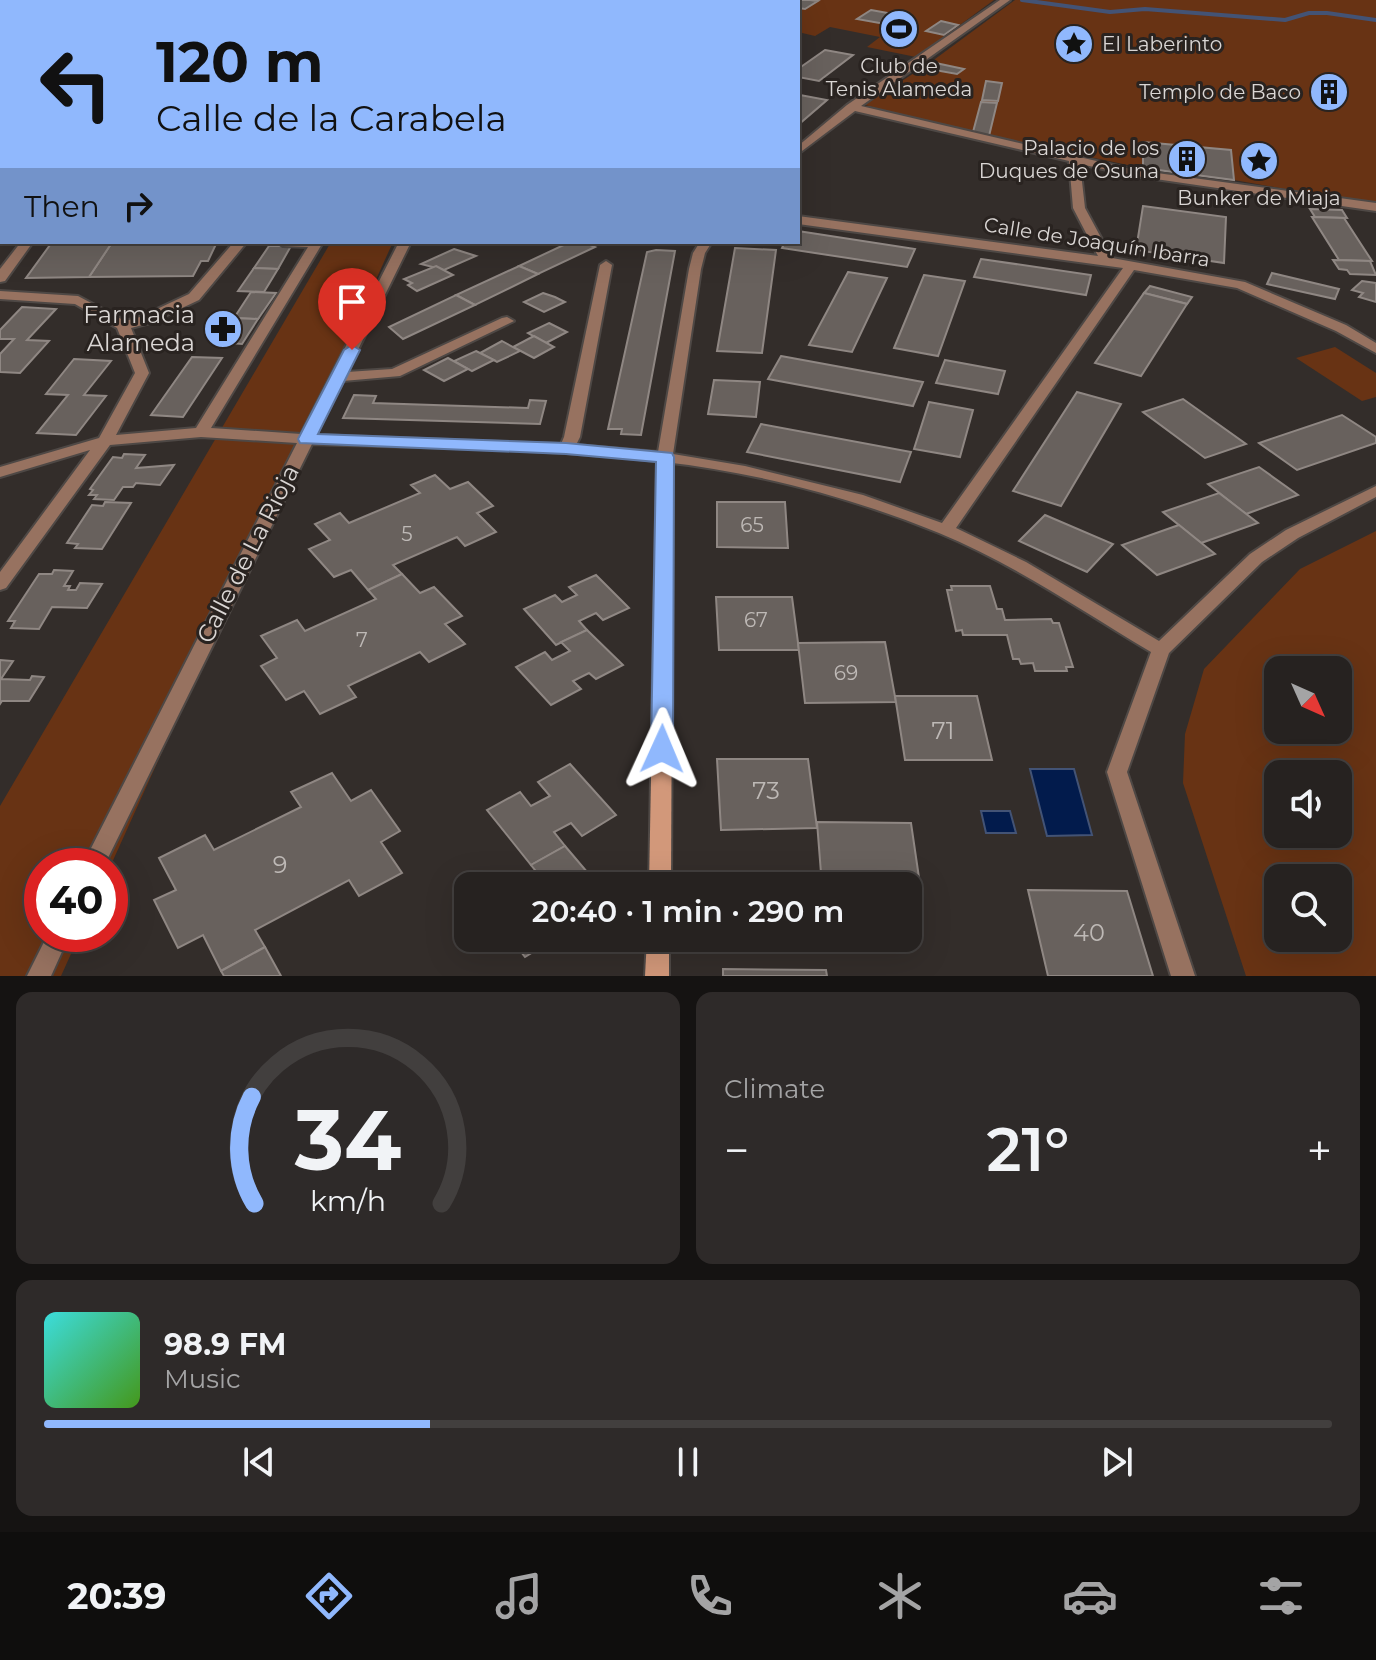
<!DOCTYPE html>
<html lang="en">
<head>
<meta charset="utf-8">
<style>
  :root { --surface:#262220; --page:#2e2a29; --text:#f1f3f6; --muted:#a4a4a5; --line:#423f3e; --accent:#90b8fd }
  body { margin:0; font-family:Montserrat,sans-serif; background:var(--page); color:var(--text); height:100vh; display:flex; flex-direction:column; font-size:30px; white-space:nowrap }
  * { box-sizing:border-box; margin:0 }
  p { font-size:26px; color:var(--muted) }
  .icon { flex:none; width:44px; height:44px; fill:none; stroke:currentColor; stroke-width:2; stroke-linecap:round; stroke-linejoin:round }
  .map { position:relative; height:976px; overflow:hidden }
  .panel { display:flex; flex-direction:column; gap:16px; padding:16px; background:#151312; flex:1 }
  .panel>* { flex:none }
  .banner { position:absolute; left:0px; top:0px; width:800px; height:244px; box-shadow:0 8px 32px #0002,0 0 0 2px var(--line); background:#90b8fd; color:#111; overflow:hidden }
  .needle { width:52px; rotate:135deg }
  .buttons { position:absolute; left:1264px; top:656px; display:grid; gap:16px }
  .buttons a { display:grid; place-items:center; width:88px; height:88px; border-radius:16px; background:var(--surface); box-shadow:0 8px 32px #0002,0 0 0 2px var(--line); font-size:40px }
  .speed { position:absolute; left:24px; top:848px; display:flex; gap:16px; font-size:40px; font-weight:700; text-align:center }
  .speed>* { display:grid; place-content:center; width:104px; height:104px; border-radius:50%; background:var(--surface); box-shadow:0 8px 32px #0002,0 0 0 2px var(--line); line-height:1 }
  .speed .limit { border:12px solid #d22; background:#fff; color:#111 }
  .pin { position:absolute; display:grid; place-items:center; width:68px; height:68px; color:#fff; margin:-82px -34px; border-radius:50% 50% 50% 0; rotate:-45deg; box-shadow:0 0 8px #0007 }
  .pin .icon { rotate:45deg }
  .me { position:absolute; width:88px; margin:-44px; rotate:1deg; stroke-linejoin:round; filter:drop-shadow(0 0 6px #0008) }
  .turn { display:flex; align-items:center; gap:28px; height:168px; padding:0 24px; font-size:36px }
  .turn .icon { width:104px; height:104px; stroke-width:2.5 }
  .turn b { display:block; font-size:56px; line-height:68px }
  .then { display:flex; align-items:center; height:76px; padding:0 24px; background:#0003; gap:16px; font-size:30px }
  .big { font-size:60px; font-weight:600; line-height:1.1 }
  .panel .card { flex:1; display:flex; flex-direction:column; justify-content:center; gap:12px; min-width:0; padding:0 28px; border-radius:16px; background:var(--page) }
  .panel .dial { align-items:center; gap:0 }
  .dial svg { height:208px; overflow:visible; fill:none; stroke:var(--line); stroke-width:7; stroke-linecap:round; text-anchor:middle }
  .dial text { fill:var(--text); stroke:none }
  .song { display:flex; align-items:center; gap:24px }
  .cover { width:96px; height:96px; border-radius:12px; background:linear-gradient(135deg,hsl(180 70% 55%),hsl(100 70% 35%)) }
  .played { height:8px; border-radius:4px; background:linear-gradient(90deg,var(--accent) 30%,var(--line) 30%) }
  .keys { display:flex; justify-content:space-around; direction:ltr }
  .heat { display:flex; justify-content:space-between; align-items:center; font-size:44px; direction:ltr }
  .panel .tiles { flex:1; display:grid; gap:16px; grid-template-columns:1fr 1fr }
  .card:last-child { grid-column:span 2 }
  .trip { position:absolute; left:454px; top:872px; width:468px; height:80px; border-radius:16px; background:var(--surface); box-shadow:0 8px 32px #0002,0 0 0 2px var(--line); font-weight:600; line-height:80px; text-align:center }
  .dock { display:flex; height:128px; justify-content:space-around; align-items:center; background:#0f0e0d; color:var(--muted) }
  .dock .icon { width:56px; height:56px }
  .dock .on { color:var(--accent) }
  .dock b { font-size:36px; color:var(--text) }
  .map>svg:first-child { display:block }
  .green { fill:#683314; fill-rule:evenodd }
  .water { fill:#021b4c; stroke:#435375; stroke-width:2 }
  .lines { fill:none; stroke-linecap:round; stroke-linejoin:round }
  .stream { stroke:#435375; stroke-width:4 }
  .building { fill:#68615d; stroke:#8f8783; stroke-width:2 }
  .street-casing { stroke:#4e4845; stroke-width:4 }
  .secondary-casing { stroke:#4e4845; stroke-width:4 }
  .street { fill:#977260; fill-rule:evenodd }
  .secondary { fill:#d2987a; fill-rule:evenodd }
  .route { fill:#90b8fd; stroke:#5e78a4; stroke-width:2 }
  .labels { text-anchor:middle; stroke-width:6; stroke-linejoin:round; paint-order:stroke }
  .far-poi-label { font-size:20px; fill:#dad6d4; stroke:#292320 }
  .far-street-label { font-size:20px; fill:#dad6d4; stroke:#292320 }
  .number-label { font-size:20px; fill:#beb9b6 }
  .poi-label { font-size:24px; fill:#dad6d4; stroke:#292320; text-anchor:end }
  .street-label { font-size:24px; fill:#dad6d4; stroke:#292320 }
  .near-number-label { font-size:24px; fill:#beb9b6 }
</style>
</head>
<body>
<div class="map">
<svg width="1376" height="976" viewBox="0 0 1376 976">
  <rect width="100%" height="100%" fill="#332d2a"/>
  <g class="green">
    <polygon points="767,0 994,0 916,57 867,47 880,37 830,27 815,36 798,32 798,2"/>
    <polygon points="1015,0 1376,0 1376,205 1234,180 1142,168 976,133 865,105 931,62"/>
    <polygon points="331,242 393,242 110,867 42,866 42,934 80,934 61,976 0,976 0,806"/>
    <polygon points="1335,347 1376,373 1376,397 1362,401 1296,358"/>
    <path d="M 1376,531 L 1376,976 L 1246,976 L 1183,783 L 1185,734 L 1204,669 L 1300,569 ZM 1278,670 L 1338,670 L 1338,730 L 1278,730 ZM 1278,774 L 1338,774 L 1338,834 L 1278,834 ZM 1278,878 L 1338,878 L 1338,938 L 1278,938 Z"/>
  </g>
  <g class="water">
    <polygon points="1030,769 1074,769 1092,835 1047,836"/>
    <polygon points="981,811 1010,811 1016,833 986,833"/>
  </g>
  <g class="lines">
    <polyline class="stream" points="1022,0 1110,12 1145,9 1285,20 1309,13 1327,13 1376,20"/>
  </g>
  <g class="building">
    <polygon points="779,0 810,0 818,1 805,9 798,8 798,2 776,2"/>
    <polygon points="871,10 899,15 885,24 857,19"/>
    <polygon points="941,21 958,25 944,35 926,31"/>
    <polygon points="825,50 853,55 819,81 798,77 798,69"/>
    <polygon points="931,62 964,69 957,74 923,68"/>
    <polygon points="986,81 1002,83 998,101 982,100"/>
    <polygon points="800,95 827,100 798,125 798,97"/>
    <polygon points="981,102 997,103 989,136 973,132"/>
    <polygon points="1143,142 1231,150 1234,180 1143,168"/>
    <polygon points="1143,206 1226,217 1224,263 1136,250"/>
    <polygon points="1310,209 1342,210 1347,218 1315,217"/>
    <polygon points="1312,217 1344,218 1372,261 1339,260"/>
    <polygon points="798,231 915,249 907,267 782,248 785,242 798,242"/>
    <polygon points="217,242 208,261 201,261 193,276 89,277 111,244"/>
    <polygon points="570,242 583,242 595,247 538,274 519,266"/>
    <polygon points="111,244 89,277 26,278 50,245"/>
    <polygon points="269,246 291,246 278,269 254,268"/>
    <polygon points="735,248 776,250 762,353 717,351"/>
    <polygon points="454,249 476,256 444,270 421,264"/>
    <polygon points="656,250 675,251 641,435 621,434 622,429 608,429 647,252"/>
    <polygon points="981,259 1091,275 1086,295 974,277"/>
    <polygon points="1333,260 1370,261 1376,275 1350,274 1347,270 1339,269"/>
    <polygon points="436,266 453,275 417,291 408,285 412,283 404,279"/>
    <polygon points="519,266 538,274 475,305 456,295"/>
    <polygon points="254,268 278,269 264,292 238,291"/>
    <polygon points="848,272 887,278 852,352 809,345"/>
    <polygon points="1272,273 1339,289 1335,299 1267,284"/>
    <polygon points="924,275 965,281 938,356 894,348"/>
    <polygon points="1362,281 1376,283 1376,302 1359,297 1363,293 1352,290"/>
    <polygon points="1150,286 1192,297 1187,304 1144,293"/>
    <polygon points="251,292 276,293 258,319 234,318"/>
    <polygon points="543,293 555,297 565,302 544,312 524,302"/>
    <polygon points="1144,293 1187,304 1141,376 1095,363"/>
    <polygon points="456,295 475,305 403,339 389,327"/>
    <polygon points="22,307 56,309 27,340 49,341 20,373 0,372 0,354 14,339 0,339 0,330"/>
    <polygon points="234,318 258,319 242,344 217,342"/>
    <polygon points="549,323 567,332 546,343 528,333"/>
    <polygon points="534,336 554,347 534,358 513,347"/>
    <polygon points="502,341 520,351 497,362 480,353"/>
    <polygon points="476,351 494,360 472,371 454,361"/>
    <polygon points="781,356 923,382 913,406 768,379"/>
    <polygon points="192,357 222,358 183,417 151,415"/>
    <polygon points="448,358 468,369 444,381 424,370"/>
    <polygon points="74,359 111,361 84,395 106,396 76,435 37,433 68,395 46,394"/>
    <polygon points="945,360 1005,371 998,394 936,383"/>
    <polygon points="714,380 760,382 756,417 708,414"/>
    <polygon points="1077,392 1121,404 1061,506 1013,491"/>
    <polygon points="354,395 376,396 373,403 528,408 530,400 546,401 540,424 343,418"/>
    <polygon points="1183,399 1246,444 1205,458 1143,412"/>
    <polygon points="929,402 973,410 960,457 914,449"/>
    <polygon points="1342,415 1376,437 1376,443 1297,470 1259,443"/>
    <polygon points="761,424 911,452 900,482 747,452"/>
    <polygon points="124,454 145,455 136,468 174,465 160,485 136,483 133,487 123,487 114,500 94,499 97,495 89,495 93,490 90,489 113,457 122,458"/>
    <polygon points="1259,467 1298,495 1246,514 1208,484"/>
    <polygon points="435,475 450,489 468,482 493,506 477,513 496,532 465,546 457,537 393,565 402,574 368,590 351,570 334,577 309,549 330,540 315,524 340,513 349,523 420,493 411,485"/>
    <polygon points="1219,493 1258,523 1201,543 1163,512"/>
    <polygon points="105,502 131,503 102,549 75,548 78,544 67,543 92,505 103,506"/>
    <polygon points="717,502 785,502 788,548 717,547"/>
    <polygon points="1045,515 1113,544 1087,572 1019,541"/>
    <polygon points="1179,525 1215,554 1157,575 1122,545"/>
    <polygon points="54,570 73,571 64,586 70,586 68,590 76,590 80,583 102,584 87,608 52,607 39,629 11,628 15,621 8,621 39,574 52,574"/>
    <polygon points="402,574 420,593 434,587 462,616 445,624 465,644 429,662 420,652 348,686 356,697 320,714 304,691 286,700 261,666 277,658 261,636 297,620 305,631 376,599 368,590"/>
    <polygon points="596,575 629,608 603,620 596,613 579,621 587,630 556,645 524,609 555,595 562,602 577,595 569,587"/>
    <polygon points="951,586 990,586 997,609 1002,609 1005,620 1051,619 1053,623 1059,623 1073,667 1066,667 1067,671 1035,671 1033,663 1021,664 1019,659 1013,659 1007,635 963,635 962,630 956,631 947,590 952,590"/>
    <polygon points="716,597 792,597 799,650 719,650"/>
    <polygon points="587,630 623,665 596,679 589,673 573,681 581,689 551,705 516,667 545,652 552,660 570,651 561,642"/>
    <polygon points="885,642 896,702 805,703 798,643"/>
    <polygon points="0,660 13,661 1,679 30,680 32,676 44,677 29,701 2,701 0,704"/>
    <polygon points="895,696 977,696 992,760 905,760"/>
    <polygon points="717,759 808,759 817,828 721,830"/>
    <polygon points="570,764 616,815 582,836 571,823 554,832 565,846 531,865 487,810 520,792 531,806 550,796 538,782"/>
    <polygon points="332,773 351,801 371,790 400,831 381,842 402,873 359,896 349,880 255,930 265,947 221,971 203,935 178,948 154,900 176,890 159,858 205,835 214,850 301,807 291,792"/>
    <polygon points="817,822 911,823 922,898 908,898 908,886 822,886"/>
    <polygon points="565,846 599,886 533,886 543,880 531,865"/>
    <polygon points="1028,890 1127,891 1153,976 1048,976"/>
    <polygon points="510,938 556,938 525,957"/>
    <polygon points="265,947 281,976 224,976 221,971"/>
    <polygon points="723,969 826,970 827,976 723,976"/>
  </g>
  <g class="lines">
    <g class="street-casing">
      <g id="street">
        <polygon points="30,0 50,0 52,2 32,2"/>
        <polygon points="75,0 94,0 96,2 77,2"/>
        <path d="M 1000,0 L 1010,0 L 861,106 L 1135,170 L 1376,203 L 1376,211 L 1135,176 L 1080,164 L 1085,208 L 1112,258 L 1245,282 L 1346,325 L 1376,343 L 1376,353 L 1336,331 L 1237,288 L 1134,270 L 956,528 L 1026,562 L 1159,641 L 1250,554 L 1286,530 L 1376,486 L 1376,497 L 1298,538 L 1262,562 L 1169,653 L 1127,772 L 1195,976 L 1171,976 L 1107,772 L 1151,652 C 1082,611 1014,564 939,533 C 854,498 755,472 664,462 C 547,448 429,448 312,444 L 104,866 L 82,866 L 297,443 L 201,437 L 110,445 L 6,588 L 0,590 L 0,572 L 90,450 L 0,477 L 0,467 L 99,438 L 135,373 L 117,328 L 75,304 L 0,299 L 0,291 L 78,296 L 125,321 L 140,317 L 189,294 L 234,242 L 247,242 L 199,300 L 150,323 L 131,328 L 149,373 L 116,435 L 196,428 L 308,247 L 283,246 L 277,242 L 321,242 L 322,244 L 211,428 L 301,434 L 399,242 L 411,242 L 347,372 L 392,369 L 502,318 L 507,317 L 514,321 L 400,376 L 343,381 L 316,435 L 561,444 L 564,437 L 600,265 L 606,261 L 612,265 L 580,437 L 576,445 L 658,452 L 689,269 L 693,253 L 700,242 L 712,242 L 705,253 L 701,269 L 673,454 L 745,466 L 863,495 L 942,523 L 1123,268 L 798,224 L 798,216 L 1098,256 L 1073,208 L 1069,161 L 855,111 L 798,154 L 798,146 L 847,105 Z"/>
        <rect x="0" y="28" width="2" height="6"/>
        <rect x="0" y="114" width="2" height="6"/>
        <rect x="0" y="167" width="2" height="6"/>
        <polygon points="21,242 33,242 5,281 0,282 0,269"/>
        <polygon points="48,934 70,934 51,976 27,976"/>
      </g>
    </g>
    <g class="secondary-casing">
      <g id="secondary">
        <polygon points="665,452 673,457 671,886 649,886 657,457"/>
        <polygon points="647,938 669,938 669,976 645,976"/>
      </g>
    </g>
    <use href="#street" class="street"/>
    <use href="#secondary" class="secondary"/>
  </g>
  <polygon class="route" points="352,345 360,350 318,434 566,443 672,453 674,457 673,749 670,755 662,758 654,755 651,749 656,462 566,454 300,443 298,439 344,350"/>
  <defs>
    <g id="stadium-disc" transform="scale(2)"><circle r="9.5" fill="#90b8fd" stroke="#292320"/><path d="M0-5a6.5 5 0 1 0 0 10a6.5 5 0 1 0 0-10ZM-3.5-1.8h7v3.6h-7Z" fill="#111"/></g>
    <g id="sight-disc" transform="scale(2)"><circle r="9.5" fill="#90b8fd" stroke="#292320"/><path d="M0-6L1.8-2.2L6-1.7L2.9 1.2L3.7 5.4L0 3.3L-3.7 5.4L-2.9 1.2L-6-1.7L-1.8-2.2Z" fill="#111"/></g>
    <g id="building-disc" transform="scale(2)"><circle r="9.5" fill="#90b8fd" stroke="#292320"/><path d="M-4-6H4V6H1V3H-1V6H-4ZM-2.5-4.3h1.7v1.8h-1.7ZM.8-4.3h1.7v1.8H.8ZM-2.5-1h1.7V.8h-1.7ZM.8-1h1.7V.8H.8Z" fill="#111"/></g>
    <g id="pharmacy-disc" transform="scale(2)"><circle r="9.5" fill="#90b8fd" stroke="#292320"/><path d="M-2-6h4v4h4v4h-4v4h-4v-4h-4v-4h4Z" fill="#111"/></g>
  </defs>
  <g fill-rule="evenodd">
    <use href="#stadium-disc" x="899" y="29"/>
    <use href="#sight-disc" x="1074" y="44"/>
    <use href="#building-disc" x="1329" y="92"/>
    <use href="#building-disc" x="1187" y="159"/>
    <use href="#sight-disc" x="1259" y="161"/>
    <use href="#pharmacy-disc" x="223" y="329"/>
  </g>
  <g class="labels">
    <g class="far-poi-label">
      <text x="1102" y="51" text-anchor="start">El Laberinto</text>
      <text x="899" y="73">Club de<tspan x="899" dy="23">Tenis Alameda</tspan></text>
      <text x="1301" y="99" text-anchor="end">Templo de Baco</text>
      <text x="1159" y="155" text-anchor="end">Palacio de los<tspan x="1159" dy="23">Duques de Osuna</tspan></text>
      <text x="1259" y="205">Bunker de Miaja</text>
    </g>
    <g class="far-street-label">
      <text transform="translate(1097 242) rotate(9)" y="7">Calle de Joaquín Ibarra</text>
    </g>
    <g class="number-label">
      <text x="752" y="532">65</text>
      <text x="407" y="541">5</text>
      <text x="756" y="627">67</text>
      <text x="362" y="647">7</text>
      <text x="846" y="680">69</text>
    </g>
    <g class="poi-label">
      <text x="195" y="323">Farmacia<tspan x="195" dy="28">Alameda</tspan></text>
    </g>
    <g class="street-label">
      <text transform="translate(248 554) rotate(-63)" y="8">Calle de La Rioja</text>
    </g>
    <g class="near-number-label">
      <text x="943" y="739">71</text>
      <text x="766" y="799">73</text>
      <text x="280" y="873">9</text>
      <text x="1089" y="941">40</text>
    </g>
  </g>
</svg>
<div class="buttons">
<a><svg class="needle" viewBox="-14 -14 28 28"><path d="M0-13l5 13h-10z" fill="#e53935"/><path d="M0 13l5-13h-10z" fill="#a4a4a5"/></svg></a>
<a><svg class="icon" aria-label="sound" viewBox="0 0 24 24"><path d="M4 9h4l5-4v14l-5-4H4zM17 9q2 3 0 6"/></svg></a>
<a><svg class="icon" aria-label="search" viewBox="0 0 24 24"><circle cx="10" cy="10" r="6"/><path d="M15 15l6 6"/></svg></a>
</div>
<div class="speed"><div class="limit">40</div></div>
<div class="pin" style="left:352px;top:350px;background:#d93025"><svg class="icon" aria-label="arrive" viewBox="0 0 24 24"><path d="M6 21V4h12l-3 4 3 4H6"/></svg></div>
<svg class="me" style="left:662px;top:749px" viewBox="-20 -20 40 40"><path d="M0-17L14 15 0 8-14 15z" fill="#90b8fd" stroke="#fff" stroke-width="4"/></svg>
<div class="trip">20:40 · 1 min · 290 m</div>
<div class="banner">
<div class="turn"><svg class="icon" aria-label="left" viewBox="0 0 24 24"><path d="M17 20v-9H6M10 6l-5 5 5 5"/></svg><div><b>120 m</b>Calle de la Carabela</div></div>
<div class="then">Then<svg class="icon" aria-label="right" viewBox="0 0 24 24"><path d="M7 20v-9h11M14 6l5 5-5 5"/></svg></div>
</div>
</div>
<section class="panel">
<div class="tiles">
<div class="card dial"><svg viewBox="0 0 100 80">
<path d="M14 69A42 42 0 1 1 86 69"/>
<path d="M14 69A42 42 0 0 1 13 28" stroke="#90b8fd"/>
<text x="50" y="56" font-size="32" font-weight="700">34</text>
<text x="50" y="72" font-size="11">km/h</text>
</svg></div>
<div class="card"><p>Climate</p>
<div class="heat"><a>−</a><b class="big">21°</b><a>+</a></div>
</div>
<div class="card">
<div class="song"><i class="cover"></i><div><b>98.9 FM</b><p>Music</p></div></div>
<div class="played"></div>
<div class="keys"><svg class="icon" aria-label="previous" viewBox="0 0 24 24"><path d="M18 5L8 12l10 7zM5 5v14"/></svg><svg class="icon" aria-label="pause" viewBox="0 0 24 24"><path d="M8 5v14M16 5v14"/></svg><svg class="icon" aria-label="next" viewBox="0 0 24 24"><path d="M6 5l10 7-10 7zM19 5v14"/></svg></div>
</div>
</div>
</section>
<nav class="dock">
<b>20:39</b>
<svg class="icon on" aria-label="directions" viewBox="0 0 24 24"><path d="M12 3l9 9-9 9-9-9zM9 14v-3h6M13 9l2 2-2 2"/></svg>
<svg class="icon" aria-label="music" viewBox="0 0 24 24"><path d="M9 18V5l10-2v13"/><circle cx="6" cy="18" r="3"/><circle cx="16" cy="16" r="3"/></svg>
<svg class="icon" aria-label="phone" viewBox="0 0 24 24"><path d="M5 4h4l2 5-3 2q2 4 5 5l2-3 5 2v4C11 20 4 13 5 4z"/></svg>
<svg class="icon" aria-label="climate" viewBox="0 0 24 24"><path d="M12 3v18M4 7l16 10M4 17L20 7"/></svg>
<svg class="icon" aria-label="car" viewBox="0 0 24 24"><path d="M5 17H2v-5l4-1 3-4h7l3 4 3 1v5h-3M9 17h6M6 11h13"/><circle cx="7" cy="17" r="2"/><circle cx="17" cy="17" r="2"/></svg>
<svg class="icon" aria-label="filters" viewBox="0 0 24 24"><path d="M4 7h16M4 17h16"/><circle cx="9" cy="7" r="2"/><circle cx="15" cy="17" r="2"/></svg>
</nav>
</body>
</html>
